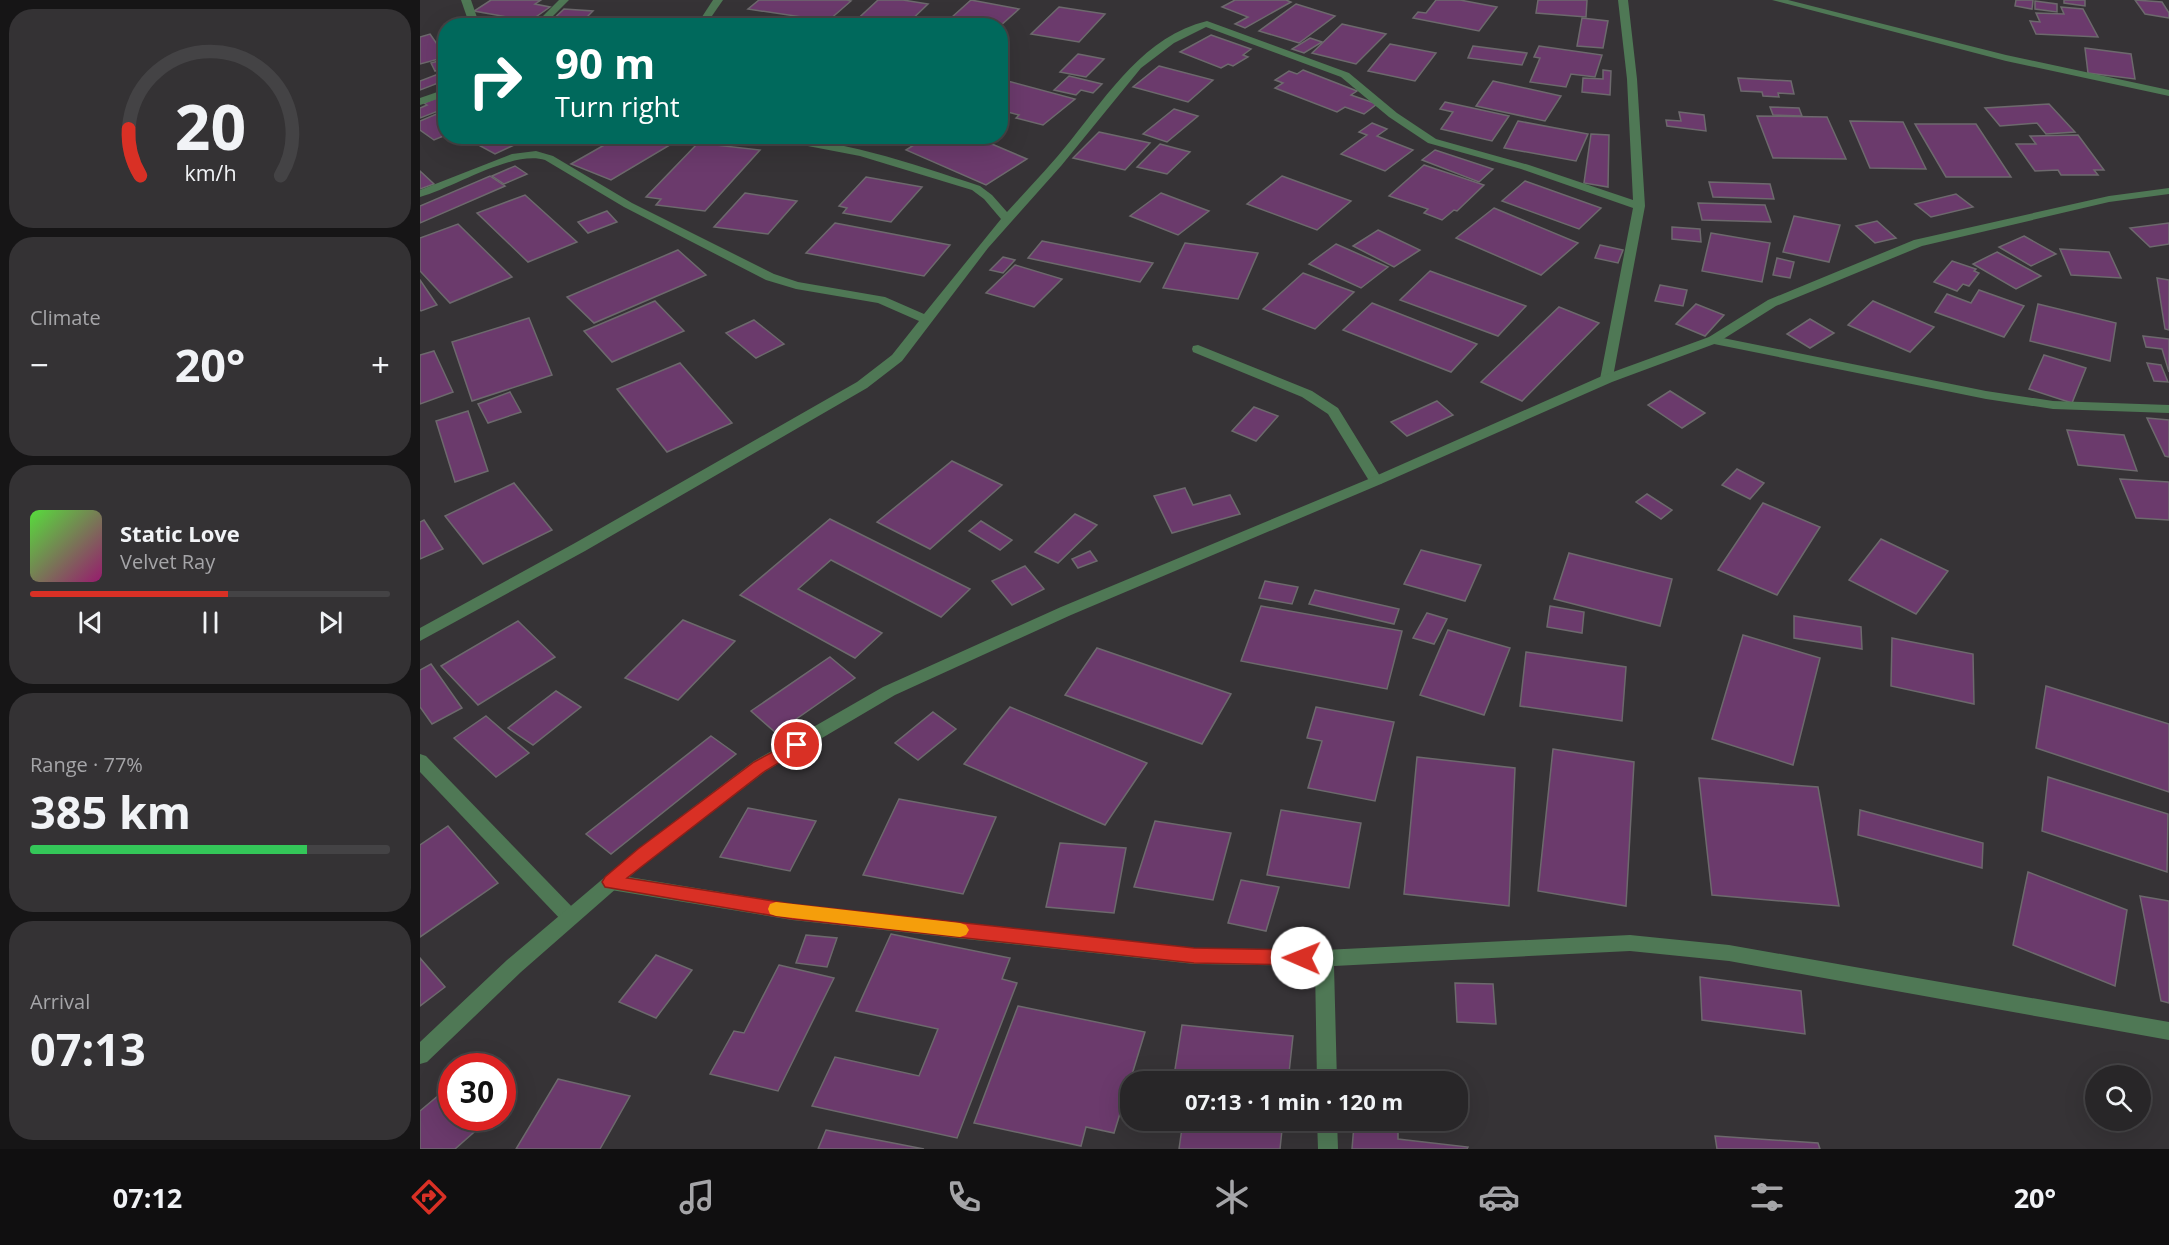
<!DOCTYPE html>
<html lang="en">
<head>
<meta charset="utf-8">
<style>
  :root { --surface:#282628; --page:#343234; --text:#f1f3f6; --muted:#a5a5a8; --line:#444345; --accent:#d93025 }
  body { margin:0; font-family:"Open Sans",sans-serif; background:var(--page); color:var(--text); height:100vh; display:flex; flex-direction:column; font-size:22px; white-space:nowrap }
  * { box-sizing:border-box; margin:0 }
  p { font-size:20px; color:var(--muted) }
  .icon { flex:none; width:33px; height:33px; fill:none; stroke:currentColor; stroke-width:2; stroke-linecap:round; stroke-linejoin:round }
  .map { position:relative; flex:1; overflow:hidden }
  .details { display:flex; flex-direction:column; gap:9px; padding:9px; background:#161516; width:420px }
  .details>* { flex:none }
  .top-card { position:absolute; left:18px; top:18px; width:570px; height:126px; border-radius:24px; box-shadow:0 6px 24px #0002,0 0 0 2px var(--line); background:#00695c; color:#fff; overflow:hidden }
  .tools { position:absolute; left:1665px; top:1065px; display:grid; gap:12px }
  .tools a { display:grid; place-items:center; width:66px; height:66px; border-radius:50%; background:var(--surface); box-shadow:0 6px 24px #0002,0 0 0 2px var(--line); font-size:30px }
  .speed { position:absolute; left:18px; top:1053px; display:flex; gap:12px; font-size:30px; font-weight:700; text-align:center }
  .speed>* { display:grid; place-content:center; width:78px; height:78px; border-radius:50%; background:var(--surface); box-shadow:0 6px 24px #0002,0 0 0 2px var(--line); line-height:1 }
  .speed .limit { border:9px solid #d22; background:#fff; color:#111 }
  .pin { position:absolute; display:grid; place-items:center; width:51px; height:51px; color:#fff; margin:-26px; border:3px solid #fff; border-radius:50%; box-shadow:0 2px 6px #0007 }
  .me { position:absolute; width:66px; margin:-33px; rotate:271deg; stroke-linejoin:round; filter:drop-shadow(0 0 4px #0008) }
  .turn { display:flex; align-items:center; gap:21px; height:126px; padding:0 18px; font-size:27px }
  .turn .icon { width:78px; height:78px; stroke-width:2.5 }
  .turn b { display:block; font-size:42px; line-height:51px }
  .big { font-size:45px; font-weight:700; line-height:1.1 }
  .details .widget { flex:1; display:flex; flex-direction:column; justify-content:center; gap:9px; min-width:0; padding:0 21px; border-radius:24px; background:var(--page) }
  .details .dial { align-items:center; gap:0 }
  .dial svg { height:156px; overflow:visible; fill:none; stroke:var(--line); stroke-width:7; stroke-linecap:round; text-anchor:middle }
  .dial text { fill:var(--text); stroke:none }
  .song { display:flex; align-items:center; gap:18px }
  .cover { width:72px; height:72px; border-radius:9px; background:linear-gradient(135deg,hsl(110 70% 55%),hsl(320 70% 35%)) }
  .played { height:6px; border-radius:3px; background:linear-gradient(90deg,var(--accent) 55%,var(--line) 55%) }
  .keys { display:flex; justify-content:space-around; direction:ltr }
  .heat { display:flex; justify-content:space-between; align-items:center; font-size:33px; direction:ltr }
  .charge { height:9px; border-radius:4px; background:linear-gradient(90deg,#34c759 77%,var(--line) 0) }
  .trip { position:absolute; left:700px; top:1071px; width:348px; height:60px; border-radius:24px; background:var(--surface); box-shadow:0 6px 24px #0002,0 0 0 2px var(--line); font-weight:700; line-height:60px; text-align:center }
  .dock { display:flex; height:96px; justify-content:space-around; align-items:center; background:#100f10; color:var(--muted) }
  .dock .icon { width:42px; height:42px }
  .dock .selected { color:var(--accent) }
  .dock b { font-size:27px; color:var(--text) }
  main { display:flex; flex:1; min-height:0 }
  .map>svg:first-child { display:block }
  .building { fill:#6b3a6c; stroke:#6d696d; stroke-width:1.5 }
  .lines { fill:none; stroke-linecap:round; stroke-linejoin:round }
  .service { fill:#4f7855; fill-rule:evenodd }
  .minor { fill:#4f7855; fill-rule:evenodd }
  .tertiary { fill:#4f7855; fill-rule:evenodd }
  .route { fill:#d93025; stroke:#8d1f18; stroke-width:1.5 }
  .slow { fill:#f59e0b }
</style>
</head>
<body>
<main>
<section class="details">
<div class="widget dial"><svg viewBox="0 0 100 80">
<path d="M14 69A42 42 0 1 1 86 69"/>
<path d="M14 69A42 42 0 0 1 8 45" stroke="#d93025"/>
<text x="50" y="56" font-size="32" font-weight="700">20</text>
<text x="50" y="72" font-size="11">km/h</text>
</svg></div>
<div class="widget"><p>Climate</p>
<div class="heat"><a>−</a><b class="big">20°</b><a>+</a></div>
</div>
<div class="widget">
<div class="song"><i class="cover"></i><div><b>Static Love</b><p>Velvet Ray</p></div></div>
<div class="played"></div>
<div class="keys"><svg class="icon" aria-label="previous" viewBox="0 0 24 24"><path d="M18 5L8 12l10 7zM5 5v14"/></svg><svg class="icon" aria-label="pause" viewBox="0 0 24 24"><path d="M8 5v14M16 5v14"/></svg><svg class="icon" aria-label="next" viewBox="0 0 24 24"><path d="M6 5l10 7-10 7zM19 5v14"/></svg></div>
</div>
<div class="widget"><p>Range · 77%</p><b class="big">385 km</b><div class="charge"></div></div>
<div class="widget"><p>Arrival</p><b class="big">07:13</b></div>
</section>
<div class="map">
<svg width="1749" height="1149" viewBox="0 0 1749 1149">
  <rect width="100%" height="100%" fill="#363336"/>
  <g class="building">
    <polygon points="71,0 121,0 115,4 130,7 110,21 54,11"/>
    <polygon points="339,0 427,0 431,1 408,21 328,9"/>
    <polygon points="458,0 483,0 508,4 485,26 430,26"/>
    <polygon points="551,0 599,9 580,26 522,26"/>
    <polygon points="815,0 866,0 871,2 825,28 815,24 828,17 802,7"/>
    <polygon points="1016,0 1040,0 1077,7 1059,31 993,18 998,12 1006,13"/>
    <polygon points="1118,0 1167,0 1166,17 1116,13"/>
    <polygon points="1596,0 1613,0 1612,9 1595,6"/>
    <polygon points="1644,0 1665,0 1665,6 1644,3"/>
    <polygon points="1715,0 1742,2 1749,13 1749,18 1725,14"/>
    <polygon points="1615,1 1637,4 1637,12 1615,9"/>
    <polygon points="876,4 915,16 879,43 839,31"/>
    <polygon points="639,7 685,14 659,42 611,34"/>
    <polygon points="1641,7 1663,9 1678,37 1616,34 1610,21 1620,22 1616,13 1644,14"/>
    <polygon points="144,9 173,11 158,26 126,26"/>
    <polygon points="305,18 347,26 296,26"/>
    <polygon points="1162,18 1188,21 1183,48 1157,46"/>
    <polygon points="922,24 966,34 936,64 892,53"/>
    <polygon points="10,34 26,57 0,64 0,37"/>
    <polygon points="791,35 831,49 823,55 828,57 813,66 808,64 801,68 760,52"/>
    <polygon points="890,38 902,42 884,53 872,49"/>
    <polygon points="970,44 1016,53 995,81 948,71"/>
    <polygon points="1053,46 1107,53 1102,65 1048,58"/>
    <polygon points="1119,46 1182,55 1175,77 1151,74 1146,87 1110,82 1120,58 1114,57"/>
    <polygon points="1665,48 1711,54 1715,79 1668,73"/>
    <polygon points="658,54 684,59 666,77 640,72"/>
    <polygon points="26,59 26,68 15,71 11,63"/>
    <polygon points="739,66 793,80 768,102 713,87"/>
    <polygon points="883,70 937,91 931,95 957,104 944,114 925,107 917,112 855,88 863,83 855,80 869,71 877,74"/>
    <polygon points="1183,70 1191,71 1190,95 1162,92 1163,78 1183,79"/>
    <polygon points="26,71 26,80 0,90 0,81"/>
    <polygon points="649,76 682,84 673,93 661,90 656,95 634,90"/>
    <polygon points="1318,78 1371,81 1374,94 1358,93 1359,97 1343,96 1342,92 1321,91"/>
    <polygon points="580,79 655,99 623,125 596,118 599,115 580,110"/>
    <polygon points="1073,81 1141,96 1125,121 1056,106"/>
    <polygon points="26,94 26,108 0,118 0,108 7,105 4,103"/>
    <polygon points="1025,102 1089,116 1072,141 1021,129 1033,112 1020,109"/>
    <polygon points="1629,104 1655,132 1626,134 1617,123 1580,126 1565,108"/>
    <polygon points="1350,107 1379,108 1382,116 1353,115"/>
    <polygon points="754,109 778,116 747,142 723,134"/>
    <polygon points="26,110 26,135 14,140 0,130 0,121"/>
    <polygon points="1259,112 1284,115 1286,131 1247,126 1246,120 1261,121"/>
    <polygon points="1337,116 1407,117 1426,159 1353,158"/>
    <polygon points="1098,121 1168,134 1156,161 1084,148"/>
    <polygon points="1430,121 1483,122 1506,169 1450,168"/>
    <polygon points="952,123 967,129 957,136 993,150 965,171 921,154 947,135 939,132"/>
    <polygon points="1495,124 1556,124 1591,177 1526,177"/>
    <polygon points="679,132 730,143 705,170 653,158"/>
    <polygon points="1171,134 1189,135 1188,187 1164,183"/>
    <polygon points="1658,135 1684,170 1674,170 1678,175 1641,175 1638,170 1615,171 1596,144 1616,144 1610,136"/>
    <polygon points="42,136 113,136 75,154"/>
    <polygon points="156,136 191,136 177,144"/>
    <polygon points="200,136 265,136 191,180 151,164"/>
    <polygon points="508,136 553,136 607,159 566,185 486,150"/>
    <polygon points="278,143 340,150 285,211 236,205 241,199 226,197"/>
    <polygon points="740,144 770,152 747,174 717,167"/>
    <polygon points="1015,150 1073,169 1059,182 1002,160"/>
    <polygon points="1004,165 1064,185 1037,211 1034,210 1022,220 1004,213 1008,209 969,196"/>
    <polygon points="95,166 107,174 84,184 72,176"/>
    <polygon points="0,171 14,184 0,189"/>
    <polygon points="70,176 85,186 0,223 0,206"/>
    <polygon points="862,176 931,201 897,230 827,204"/>
    <polygon points="446,177 502,187 471,222 423,213 427,208 419,206"/>
    <polygon points="1105,181 1181,208 1159,229 1082,201"/>
    <polygon points="1289,182 1350,184 1354,199 1293,197"/>
    <polygon points="325,193 377,201 348,234 294,227"/>
    <polygon points="741,193 789,211 758,235 710,216"/>
    <polygon points="1536,194 1553,207 1511,217 1495,204"/>
    <polygon points="105,195 157,242 108,262 57,213"/>
    <polygon points="1278,203 1345,205 1351,222 1282,220"/>
    <polygon points="1074,208 1158,243 1121,275 1036,238"/>
    <polygon points="187,211 197,222 168,233 158,222"/>
    <polygon points="1374,216 1420,225 1409,262 1363,252"/>
    <polygon points="1457,221 1476,238 1455,243 1436,226"/>
    <polygon points="415,223 530,245 504,276 386,253"/>
    <polygon points="1749,223 1749,244 1730,247 1710,228"/>
    <polygon points="38,224 92,277 30,303 0,271 0,238"/>
    <polygon points="1252,227 1280,229 1281,242 1252,239"/>
    <polygon points="958,230 1000,250 974,267 933,246"/>
    <polygon points="1291,233 1350,243 1342,282 1282,271"/>
    <polygon points="1604,236 1636,254 1611,266 1579,247"/>
    <polygon points="622,241 733,263 720,282 608,258"/>
    <polygon points="765,243 838,253 818,299 743,288"/>
    <polygon points="916,244 968,267 941,288 889,264"/>
    <polygon points="1180,245 1203,250 1198,263 1175,258"/>
    <polygon points="1640,249 1689,252 1701,278 1651,275"/>
    <polygon points="258,250 286,275 174,323 147,297"/>
    <polygon points="1577,252 1621,276 1596,289 1553,264"/>
    <polygon points="583,257 595,260 583,273 570,270"/>
    <polygon points="1357,258 1374,262 1370,278 1353,275"/>
    <polygon points="1532,261 1556,269 1554,271 1559,273 1549,286 1543,284 1537,291 1514,282"/>
    <polygon points="595,265 642,279 614,307 566,293"/>
    <polygon points="1010,271 1106,306 1078,336 980,300"/>
    <polygon points="883,273 934,292 895,329 843,309"/>
    <polygon points="1737,278 1749,280 1749,330 1745,329"/>
    <polygon points="0,280 17,305 1,311 0,310"/>
    <polygon points="1240,285 1267,290 1263,306 1235,301"/>
    <polygon points="1559,290 1604,306 1584,337 1515,312 1527,294 1551,303"/>
    <polygon points="235,301 264,331 192,362 164,331"/>
    <polygon points="1453,301 1514,327 1490,352 1428,325"/>
    <polygon points="952,303 1057,344 1031,372 923,330"/>
    <polygon points="1276,304 1304,315 1285,336 1256,324"/>
    <polygon points="1618,304 1696,323 1690,361 1610,341"/>
    <polygon points="1139,307 1179,323 1102,401 1061,382"/>
    <polygon points="109,318 132,375 52,401 32,342"/>
    <polygon points="1390,319 1414,333 1390,348 1367,334"/>
    <polygon points="334,320 364,344 336,358 306,333"/>
    <polygon points="1723,336 1749,339 1749,372 1742,349 1726,347"/>
    <polygon points="14,351 33,392 0,404 0,355"/>
    <polygon points="1624,355 1666,368 1652,403 1609,389"/>
    <polygon points="260,363 312,423 247,452 197,389"/>
    <polygon points="1727,363 1741,365 1748,382 1734,381"/>
    <polygon points="1250,391 1285,413 1262,428 1228,405"/>
    <polygon points="90,392 101,412 68,423 58,404"/>
    <polygon points="1017,401 1033,415 987,436 971,422"/>
    <polygon points="834,407 858,416 836,441 812,431"/>
    <polygon points="48,411 68,471 35,482 16,421"/>
    <polygon points="1727,418 1749,420 1749,457 1745,456"/>
    <polygon points="1647,430 1704,435 1717,471 1658,465"/>
    <polygon points="532,461 582,485 510,549 457,522"/>
    <polygon points="1317,469 1344,483 1330,499 1302,485"/>
    <polygon points="1700,479 1749,482 1749,520 1716,518"/>
    <polygon points="94,483 132,530 63,564 25,516"/>
    <polygon points="765,488 773,505 810,495 820,514 752,533 734,496"/>
    <polygon points="1227,494 1252,510 1241,519 1216,502"/>
    <polygon points="1343,503 1400,527 1357,595 1298,570"/>
    <polygon points="655,514 677,525 638,563 615,552"/>
    <polygon points="410,519 550,589 521,617 411,560 378,589 462,633 435,658 320,595"/>
    <polygon points="4,520 23,549 0,559 0,522"/>
    <polygon points="561,521 592,540 580,550 549,531"/>
    <polygon points="1461,539 1528,571 1496,614 1429,580"/>
    <polygon points="1001,550 1061,565 1045,601 984,584"/>
    <polygon points="670,551 677,561 658,568 652,559"/>
    <polygon points="1149,553 1252,579 1240,626 1134,599"/>
    <polygon points="605,566 624,589 592,605 572,581"/>
    <polygon points="845,581 878,587 872,604 839,598"/>
    <polygon points="895,590 979,609 974,624 889,604"/>
    <polygon points="841,606 982,631 967,689 821,661"/>
    <polygon points="1130,606 1164,612 1162,633 1127,627"/>
    <polygon points="1007,613 1027,619 1014,644 993,638"/>
    <polygon points="1374,616 1441,627 1442,649 1374,638"/>
    <polygon points="263,620 315,641 258,700 205,678"/>
    <polygon points="98,621 135,657 58,705 21,666"/>
    <polygon points="1028,630 1090,648 1064,715 1000,695"/>
    <polygon points="1323,635 1400,658 1373,765 1292,739"/>
    <polygon points="1472,638 1553,654 1554,704 1471,686"/>
    <polygon points="677,648 811,694 782,744 645,695"/>
    <polygon points="1106,652 1206,667 1202,721 1100,706"/>
    <polygon points="410,657 435,678 356,733 331,711"/>
    <polygon points="11,664 42,708 12,724 0,707 0,670"/>
    <polygon points="1626,686 1749,724 1749,792 1616,748"/>
    <polygon points="136,691 161,707 113,745 88,728"/>
    <polygon points="590,707 727,763 685,825 544,764"/>
    <polygon points="896,707 974,722 955,801 888,788 902,741 887,738"/>
    <polygon points="513,712 536,729 498,760 475,743"/>
    <polygon points="66,716 109,753 76,777 34,738"/>
    <polygon points="291,736 316,754 191,854 166,834"/>
    <polygon points="1133,749 1214,762 1206,906 1118,891"/>
    <polygon points="997,757 1095,768 1089,906 984,894"/>
    <polygon points="1628,777 1748,814 1747,872 1622,831"/>
    <polygon points="1279,778 1398,787 1419,906 1292,895"/>
    <polygon points="479,799 576,817 543,894 443,875"/>
    <polygon points="328,808 396,821 370,871 300,857"/>
    <polygon points="861,810 941,823 929,888 847,875"/>
    <polygon points="1440,810 1563,843 1562,868 1438,835"/>
    <polygon points="735,821 811,833 793,900 714,887"/>
    <polygon points="28,826 78,883 0,937 0,845"/>
    <polygon points="640,843 706,848 694,913 626,907"/>
    <polygon points="1608,872 1707,910 1695,986 1593,945"/>
    <polygon points="821,880 859,887 846,931 808,923"/>
    <polygon points="1720,896 1749,901 1749,1003 1741,1001"/>
    <polygon points="471,934 590,958 582,979 597,983 537,1138 392,1106 415,1057 499,1076 518,1029 436,1011"/>
    <polygon points="386,935 417,938 407,967 376,963"/>
    <polygon points="236,955 272,970 236,1018 199,1002"/>
    <polygon points="0,958 25,987 0,1006"/>
    <polygon points="359,965 414,978 358,1091 290,1074 314,1031 324,1033"/>
    <polygon points="1280,977 1381,991 1385,1034 1282,1020"/>
    <polygon points="1035,983 1073,984 1076,1024 1037,1022"/>
    <polygon points="598,1006 725,1032 694,1133 666,1127 661,1146 554,1123"/>
    <polygon points="762,1025 873,1036 868,1082 753,1082"/>
    <polygon points="138,1079 210,1096 180,1149 96,1149"/>
    <polygon points="32,1084 32,1118 70,1118 35,1149 0,1149 0,1111"/>
    <polygon points="760,1120 863,1120 860,1149 759,1149 763,1121"/>
    <polygon points="934,1125 978,1129 978,1139 1048,1147 1047,1149 932,1149"/>
    <polygon points="406,1130 504,1149 398,1149"/>
    <polygon points="1295,1136 1398,1143 1400,1149 1297,1149"/>
  </g>
  <g class="lines">
    <polygon class="service" points="778,345 892,391 918,408 963,481 961,484 951,484 908,414 882,397 773,352 772,349 773,346"/>
    <g class="minor">
      <polygon points="41,0 51,0 60,26 50,26"/>
      <polygon points="139,0 149,0 123,26 113,26"/>
      <polygon points="293,0 303,0 285,26 276,26"/>
      <path d="M 1198,0 L 1208,0 L 1217,79 L 1225,206 L 1192,382 L 1182,382 L 1180,379 L 1213,208 L 1101,169 L 1008,143 L 969,117 L 921,77 L 786,27 L 754,43 L 721,68 L 641,166 L 568,248 L 482,361 L 447,388 L 165,551 L 0,641 L 0,628 L 155,543 L 437,382 L 472,355 L 499,321 L 458,303 L 376,289 L 346,280 L 204,207 L 125,160 C 92,150 34,188 0,197 L 0,190 L 92,154 L 116,151 L 133,156 L 212,203 L 354,274 L 378,282 L 465,297 L 504,314 L 581,219 L 564,199 L 552,190 L 440,156 L 336,136 C 413,136 487,162 560,186 L 572,195 L 587,212 C 609,188 631,165 651,140 C 689,93 725,36 787,21 L 929,73 L 977,113 L 1016,139 L 1109,165 L 1213,200 L 1207,79 Z"/>
      <polygon points="1352,0 1368,0 1586,55 1749,90 1749,96 1586,61"/>
      <polygon points="26,89 26,96 0,105 0,98"/>
      <polygon points="1293,336 1566,391 1633,401 1749,405 1749,413 1633,409 1566,399 1289,343 1287,340 1289,337"/>
      <polygon points="0,754 6,756 156,911 159,917 156,923 150,925 144,923 0,772"/>
      <polygon points="191,874 372,904 774,948 904,950 1210,935 1309,945 1749,1022 1749,1040 1309,961 1210,951 914,966 917,1082 897,1082 895,966 774,964 372,920 191,890 185,887 182,882 185,877"/>
      <polygon points="897,1120 917,1120 918,1149 898,1149"/>
    </g>
    <polygon class="tertiary" points="1749,188 1749,194 1689,202 1502,246 1356,306 1297,343 1192,382 961,484 651,615 475,695 346,771 230,859 101,972 7,1062 0,1064 0,1042 87,960 218,849 334,761 463,687 641,607 951,478 1182,376 1289,337 1348,300 1494,240 1689,196"/>
  </g>
  <polygon class="route" points="377,739 382,740 385,745 382,749 345,771 207,878 372,904 774,948 882,950 888,952 891,958 888,963 882,965 774,963 372,919 185,887 182,882 185,877 218,849 334,762"/>
  <polygon class="slow" points="356,902 540,923 546,925 549,930 546,935 540,937 356,916 350,914 348,909 350,904"/>
</svg>
<div class="tools">
<a><svg class="icon" aria-label="search" viewBox="0 0 24 24"><circle cx="10" cy="10" r="6"/><path d="M15 15l6 6"/></svg></a>
</div>
<div class="speed"><div class="limit">30</div></div>
<div class="pin" style="left:377px;top:745px;background:#d93025"><svg class="icon" aria-label="arrive" viewBox="0 0 24 24"><path d="M6 21V4h12l-3 4 3 4H6"/></svg></div>
<svg class="me" style="left:882px;top:958px" viewBox="-20 -20 40 40"><circle r="19" fill="#fff"/><path d="M0-13L10 11 0 6-10 11z" fill="#d93025"/></svg>
<div class="trip">07:13 · 1 min · 120 m</div>
<div class="top-card">
<div class="turn"><svg class="icon" aria-label="right" viewBox="0 0 24 24"><path d="M7 20v-9h11M14 6l5 5-5 5"/></svg><div><b>90 m</b>Turn right</div></div>
</div>
</div>
</main>
<nav class="dock">
<b>07:12</b>
<svg class="icon selected" aria-label="directions" viewBox="0 0 24 24"><path d="M12 3l9 9-9 9-9-9zM9 14v-3h6M13 9l2 2-2 2"/></svg>
<svg class="icon" aria-label="music" viewBox="0 0 24 24"><path d="M9 18V5l10-2v13"/><circle cx="6" cy="18" r="3"/><circle cx="16" cy="16" r="3"/></svg>
<svg class="icon" aria-label="phone" viewBox="0 0 24 24"><path d="M5 4h4l2 5-3 2q2 4 5 5l2-3 5 2v4C11 20 4 13 5 4z"/></svg>
<svg class="icon" aria-label="climate" viewBox="0 0 24 24"><path d="M12 3v18M4 7l16 10M4 17L20 7"/></svg>
<svg class="icon" aria-label="car" viewBox="0 0 24 24"><path d="M5 17H2v-5l4-1 3-4h7l3 4 3 1v5h-3M9 17h6M6 11h13"/><circle cx="7" cy="17" r="2"/><circle cx="17" cy="17" r="2"/></svg>
<svg class="icon" aria-label="filters" viewBox="0 0 24 24"><path d="M4 7h16M4 17h16"/><circle cx="9" cy="7" r="2"/><circle cx="15" cy="17" r="2"/></svg>
<b>20°</b>
</nav>
</body>
</html>
